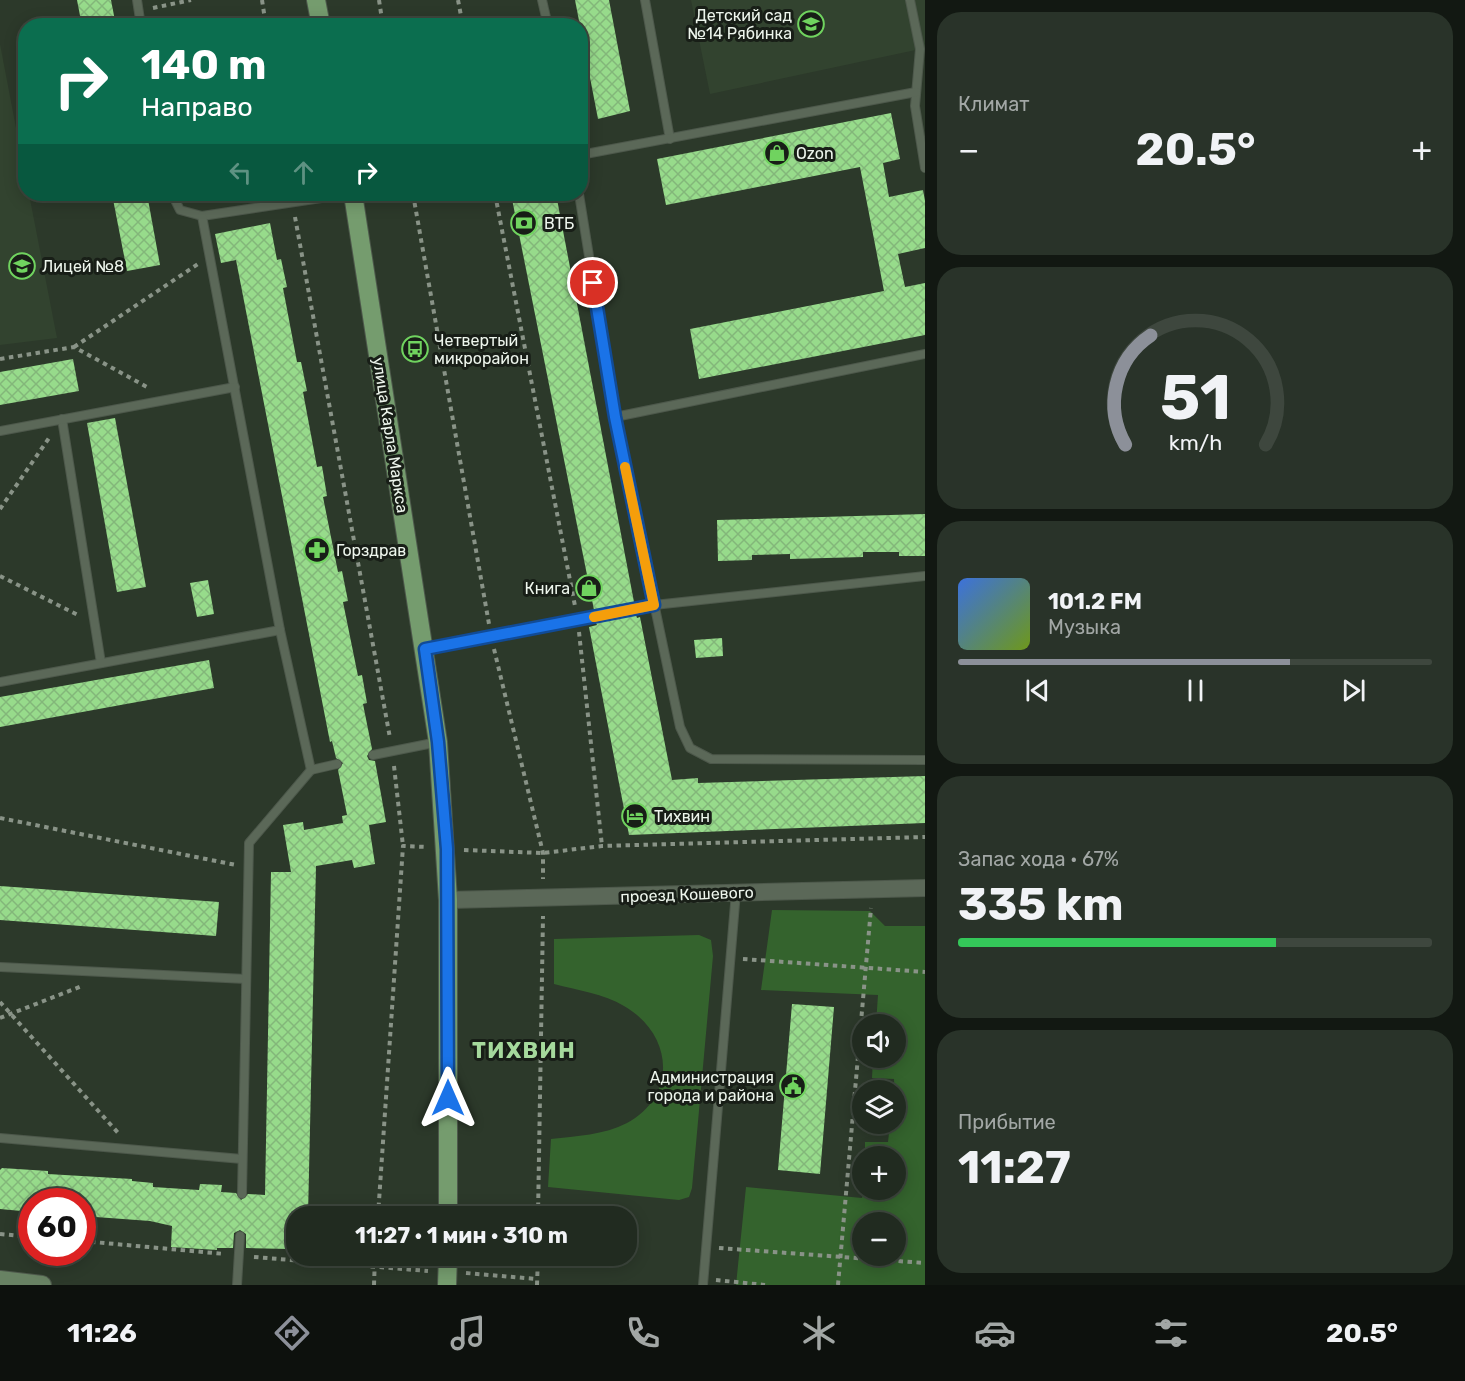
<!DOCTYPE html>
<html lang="ru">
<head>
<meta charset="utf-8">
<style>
  :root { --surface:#212b20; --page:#293329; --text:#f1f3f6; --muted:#a2a7a5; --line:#3e473e; --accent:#8c9099 }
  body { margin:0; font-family:Rubik,sans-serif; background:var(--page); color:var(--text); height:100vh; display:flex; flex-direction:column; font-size:22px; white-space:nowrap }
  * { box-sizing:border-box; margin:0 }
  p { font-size:20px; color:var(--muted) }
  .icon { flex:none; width:33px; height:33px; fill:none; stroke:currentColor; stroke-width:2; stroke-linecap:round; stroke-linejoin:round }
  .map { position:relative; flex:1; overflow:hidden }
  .details { display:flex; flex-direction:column; gap:12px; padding:12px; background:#121812; width:540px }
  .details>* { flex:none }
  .hud { position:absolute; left:18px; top:18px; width:570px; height:183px; border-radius:24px; box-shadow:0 3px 15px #0003,0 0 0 2px var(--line); background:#0b6e4f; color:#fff; overflow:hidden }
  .controls { position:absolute; left:852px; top:1014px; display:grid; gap:12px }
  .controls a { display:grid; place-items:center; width:54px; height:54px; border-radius:50%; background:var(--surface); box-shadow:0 3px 15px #0003,0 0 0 2px var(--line); font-size:30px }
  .speed { position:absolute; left:18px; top:1188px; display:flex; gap:12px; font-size:30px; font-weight:700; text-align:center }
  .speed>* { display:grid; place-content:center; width:78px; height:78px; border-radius:50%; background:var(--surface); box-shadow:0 3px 15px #0003,0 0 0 2px var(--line); line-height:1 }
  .speed .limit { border:9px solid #d22; background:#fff; color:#111 }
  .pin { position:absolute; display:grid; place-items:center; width:51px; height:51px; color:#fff; margin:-26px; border:3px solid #fff; border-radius:50%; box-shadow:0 2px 6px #0007 }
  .me { position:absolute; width:66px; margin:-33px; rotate:0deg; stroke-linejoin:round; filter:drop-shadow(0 0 4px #0008) }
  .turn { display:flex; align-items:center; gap:21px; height:126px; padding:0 24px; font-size:27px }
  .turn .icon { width:78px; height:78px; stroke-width:2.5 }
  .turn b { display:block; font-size:42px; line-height:51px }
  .lanes { display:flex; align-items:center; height:57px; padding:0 24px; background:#0003; justify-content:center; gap:30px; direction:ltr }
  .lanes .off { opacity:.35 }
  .big { font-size:45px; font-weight:700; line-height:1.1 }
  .details .widget { flex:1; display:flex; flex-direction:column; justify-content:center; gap:9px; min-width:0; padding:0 21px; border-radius:24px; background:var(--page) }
  .details .dial { align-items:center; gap:0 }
  .dial svg { height:156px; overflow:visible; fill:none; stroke:var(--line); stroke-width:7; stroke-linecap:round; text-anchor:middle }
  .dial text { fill:var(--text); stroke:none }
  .song { display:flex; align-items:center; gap:18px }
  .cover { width:72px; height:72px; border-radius:9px; background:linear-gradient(135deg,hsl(220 70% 55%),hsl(80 70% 35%)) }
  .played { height:6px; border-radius:3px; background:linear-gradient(90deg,var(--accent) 70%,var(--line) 70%) }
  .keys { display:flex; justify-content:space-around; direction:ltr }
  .heat { display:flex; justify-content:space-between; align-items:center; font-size:33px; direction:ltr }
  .charge { height:9px; border-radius:4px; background:linear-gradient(90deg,#34c759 67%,var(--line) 0) }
  .trip { position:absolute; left:286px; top:1206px; width:351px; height:60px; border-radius:24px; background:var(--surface); box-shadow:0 3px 15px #0003,0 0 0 2px var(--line); font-weight:700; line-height:60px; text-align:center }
  .tab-bar { display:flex; height:96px; justify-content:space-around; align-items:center; background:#0d110d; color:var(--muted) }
  .tab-bar .icon { width:42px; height:42px }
  .tab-bar .current { color:var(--accent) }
  .tab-bar b { font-size:27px; color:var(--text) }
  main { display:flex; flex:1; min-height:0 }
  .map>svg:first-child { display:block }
  .built { fill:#32432f }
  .green { fill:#34632d; fill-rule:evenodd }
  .building { fill:url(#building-cross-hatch) }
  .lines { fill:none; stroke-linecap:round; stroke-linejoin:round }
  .lane-casing { stroke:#4d584b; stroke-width:10 }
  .street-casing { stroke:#4d584b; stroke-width:18 }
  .secondary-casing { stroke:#4d584b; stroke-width:20 }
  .primary-casing { stroke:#4d584b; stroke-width:20 }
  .path { stroke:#899387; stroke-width:4; stroke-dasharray:4.5 4.5; stroke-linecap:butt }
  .lane { stroke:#5b6858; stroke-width:8 }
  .street { stroke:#5b6858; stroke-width:16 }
  .secondary { stroke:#688263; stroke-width:18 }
  .primary { stroke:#759c6e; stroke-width:18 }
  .route-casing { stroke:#114b97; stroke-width:15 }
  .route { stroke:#1a73e8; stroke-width:10 }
  .slow { stroke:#f59e0b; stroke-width:10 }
  .labels { text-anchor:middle; stroke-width:6; stroke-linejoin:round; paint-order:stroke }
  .poi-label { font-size:16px; fill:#eef6ed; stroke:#181e17; text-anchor:start }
  .street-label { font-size:16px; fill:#eef6ed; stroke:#181e17 }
  .district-label { font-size:22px; font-weight:bold; letter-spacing:1.5px; fill:#a5d99c; stroke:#181e17 }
</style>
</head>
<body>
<main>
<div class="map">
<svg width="925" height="1285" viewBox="0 0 925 1285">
  <defs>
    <pattern id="building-cross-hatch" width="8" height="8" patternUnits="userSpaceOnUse" patternTransform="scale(1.5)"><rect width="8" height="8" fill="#97db8b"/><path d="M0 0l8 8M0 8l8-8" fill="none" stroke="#83b77a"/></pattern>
  </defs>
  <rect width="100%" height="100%" fill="#2c392a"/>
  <g class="built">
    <polygon points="691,0 925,0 925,48 710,94"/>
    <polygon points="0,44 25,175 26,194 29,194 57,338 0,345"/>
  </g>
  <g class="green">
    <path d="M 772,910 L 870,911 L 885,926 L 925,926 L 925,1285 L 736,1285 L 746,1187 L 862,1198 L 863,1190 L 896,1190 L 896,1156 L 865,1156 L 865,1142 L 888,1142 L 890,1124 L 896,1124 L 894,1079 L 872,1078 L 873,1058 L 896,1058 L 896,1024 L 876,1024 L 878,995 L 761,990 ZM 862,1222 L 896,1222 L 896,1256 L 862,1256 Z"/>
    <path d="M 699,935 L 711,940 L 713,956 L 692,1188 L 689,1197 L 679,1200 L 548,1187 L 551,1139 C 576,1136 604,1135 627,1123 C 678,1095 673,1034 624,1006 C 604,994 577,990 554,984 L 554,939 Z"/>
  </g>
  <g class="building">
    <polygon points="77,0 111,0 116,26 82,26"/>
    <polygon points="575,0 609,0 630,111 598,119"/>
    <polygon points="891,113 900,159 883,163 889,197 923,190 925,201 925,248 898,254 905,287 925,283 925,335 699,379 690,329 884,291 860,167 666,205 657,159"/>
    <polygon points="112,194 147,194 160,265 127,271"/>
    <polygon points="511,194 556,194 634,602 594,610"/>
    <polygon points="270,223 277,260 281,259 287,287 283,288 297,362 301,362 307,391 303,392 317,467 322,466 327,496 323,497 338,572 342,571 348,601 343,602 358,676 362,675 367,703 363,704 372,749 367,756 369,760 375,761 386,822 369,825 375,864 354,868 352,860 316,866 308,1216 297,1216 297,1241 289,1241 289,1249 246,1248 246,1234 240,1230 234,1233 233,1248 217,1248 217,1250 171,1247 172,1226 150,1221 82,1216 82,1202 32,1202 32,1212 0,1209 0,1170 2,1168 48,1171 48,1174 132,1179 132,1181 153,1183 153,1187 199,1190 200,1184 222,1185 221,1192 236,1193 241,1200 248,1194 265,1195 271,872 291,872 283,825 303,822 304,830 343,823 342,816 347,815 338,770 343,763 336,758 332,741 330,742 236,260 221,263 215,234"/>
    <polygon points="73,359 79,391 0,405 0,372"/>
    <polygon points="115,418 146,587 117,592 87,423"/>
    <polygon points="925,514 925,556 899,556 899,552 863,552 863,557 790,559 790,554 752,555 752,560 718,561 717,520"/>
    <polygon points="208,580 214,614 197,617 190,583"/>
    <polygon points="636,615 637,618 640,617 672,780 698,778 698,783 925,776 925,823 629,835 589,627 597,625 596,623"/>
    <polygon points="722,638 723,656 696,658 694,640"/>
    <polygon points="209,660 214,688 0,727 0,697"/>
    <polygon points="0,886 219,902 216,936 0,920"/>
    <polygon points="792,1004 834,1007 820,1174 778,1170"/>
  </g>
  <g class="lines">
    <g class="lane-casing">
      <g id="lane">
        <polyline points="137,0 141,26"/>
        <polyline points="542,0 548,26"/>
        <polyline points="645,0 670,139"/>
        <polyline points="910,0 920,49 915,106 925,168"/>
        <polyline points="580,155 916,92"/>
        <polyline points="172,194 180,210 202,216 348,194"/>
        <polyline points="579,194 615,417 925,354"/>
        <polyline points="202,216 280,630 311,770"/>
        <polyline points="615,417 680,727 690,748 711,759 925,760"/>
        <polyline points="62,419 101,663"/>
        <polyline points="0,431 235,387"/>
        <polyline points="425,649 654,605 925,576"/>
        <polyline points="0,682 280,630"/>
        <polyline points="373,755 438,742"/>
        <polyline points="0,967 246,979"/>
        <polyline points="0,1138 242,1159"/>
        <polyline points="242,1194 249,843 311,770 337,764"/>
        <polyline points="237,1285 240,1236"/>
        <polyline points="703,1285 736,892"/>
      </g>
    </g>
    <g class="street-casing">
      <polyline id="street" points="448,900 925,888"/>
    </g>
    <g class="secondary-casing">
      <polyline id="secondary" points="0,1280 42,1285"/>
    </g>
    <g class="primary-casing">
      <g id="primary">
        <polyline points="316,0 321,26"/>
        <polyline points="353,194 438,742 448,900 448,1216"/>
        <polyline points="447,1285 448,1256"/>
      </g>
    </g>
    <g class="path">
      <polyline points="262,0 266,26"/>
      <polyline points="379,0 383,26"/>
      <polyline points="458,0 463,26"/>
      <polyline points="153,8 191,0"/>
      <polyline points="413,194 489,624"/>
      <polyline points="495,194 575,606"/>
      <polyline points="295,217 390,738"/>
      <polyline points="74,347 198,264"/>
      <polyline points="0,359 74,347 147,387"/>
      <polyline points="0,509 49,438"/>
      <polyline points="0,576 80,616"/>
      <polyline points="579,632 602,846"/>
      <polyline points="494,649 543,853 543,879"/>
      <polyline points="394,766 403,846"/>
      <polyline points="0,818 236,865"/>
      <polyline points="464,850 543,853 602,846 925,837"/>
      <polyline points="743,959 925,972"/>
      <polyline points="0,1002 120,1135"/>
      <polyline points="0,1018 82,986"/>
      <polyline points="378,1216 403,846 427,847"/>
      <polyline points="538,1216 543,916"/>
      <polyline points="0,1234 32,1237"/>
      <polyline points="82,1241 225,1254"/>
      <polyline points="719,1248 925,1263"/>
      <polyline points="254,1257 428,1271"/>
      <polyline points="466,1273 537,1279"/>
      <polyline points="716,1280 765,1285"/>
      <polyline points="374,1285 375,1256"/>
      <polyline points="537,1285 538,1256"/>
      <polyline points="838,1285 871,908"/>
    </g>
    <use href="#lane" class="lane"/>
    <use href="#street" class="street"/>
    <use href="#secondary" class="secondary"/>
    <use href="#primary" class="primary"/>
  </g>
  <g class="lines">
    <g class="route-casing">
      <polyline id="route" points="448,1098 447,849 438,742 425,649 654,605 615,417 593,283"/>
    </g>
    <use href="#route" class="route"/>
    <polyline class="slow" points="594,617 654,605 625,467"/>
  </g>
  <defs>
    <g id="school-ring" transform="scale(1.35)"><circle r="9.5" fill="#181e17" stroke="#70d35f" stroke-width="1.5"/><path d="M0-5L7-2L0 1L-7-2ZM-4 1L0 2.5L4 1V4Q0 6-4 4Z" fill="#70d35f"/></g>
    <g id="shop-ring" transform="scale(1.35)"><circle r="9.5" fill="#181e17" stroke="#70d35f" stroke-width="1.5"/><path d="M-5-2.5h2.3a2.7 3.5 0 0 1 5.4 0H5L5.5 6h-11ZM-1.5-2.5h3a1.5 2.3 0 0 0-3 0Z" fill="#70d35f"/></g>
    <g id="bank-ring" transform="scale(1.35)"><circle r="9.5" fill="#181e17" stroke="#70d35f" stroke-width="1.5"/><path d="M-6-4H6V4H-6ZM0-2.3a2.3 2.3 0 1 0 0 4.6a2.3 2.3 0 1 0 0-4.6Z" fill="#70d35f"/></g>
    <g id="bus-ring" transform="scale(1.35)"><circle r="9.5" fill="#181e17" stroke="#70d35f" stroke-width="1.5"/><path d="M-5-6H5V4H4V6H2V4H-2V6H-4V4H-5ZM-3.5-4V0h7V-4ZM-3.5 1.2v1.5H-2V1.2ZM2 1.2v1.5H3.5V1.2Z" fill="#70d35f"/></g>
    <g id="pharmacy-ring" transform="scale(1.35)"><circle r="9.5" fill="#181e17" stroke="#70d35f" stroke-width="1.5"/><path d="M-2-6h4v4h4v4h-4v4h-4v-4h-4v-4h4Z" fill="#70d35f"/></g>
    <g id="hotel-ring" transform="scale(1.35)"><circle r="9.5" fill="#181e17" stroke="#70d35f" stroke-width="1.5"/><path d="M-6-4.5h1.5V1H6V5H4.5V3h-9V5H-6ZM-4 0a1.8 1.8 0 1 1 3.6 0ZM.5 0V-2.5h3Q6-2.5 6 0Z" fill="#70d35f"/></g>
    <g id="civic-ring" transform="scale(1.35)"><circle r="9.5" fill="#181e17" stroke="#70d35f" stroke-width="1.5"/><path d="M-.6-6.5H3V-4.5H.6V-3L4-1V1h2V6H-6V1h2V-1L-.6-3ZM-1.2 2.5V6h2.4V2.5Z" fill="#70d35f"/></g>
  </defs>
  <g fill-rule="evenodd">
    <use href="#school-ring" x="811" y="24"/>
    <use href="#shop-ring" x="777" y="153"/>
    <use href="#bank-ring" x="524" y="223"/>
    <use href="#school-ring" x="22" y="266"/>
    <use href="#bus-ring" x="415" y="349"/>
    <use href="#pharmacy-ring" x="317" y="550"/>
    <use href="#shop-ring" x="589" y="588"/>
    <use href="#hotel-ring" x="635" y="816"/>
    <use href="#civic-ring" x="793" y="1086"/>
  </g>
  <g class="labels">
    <g class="poi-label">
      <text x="792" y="21" text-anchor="end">Детский сад<tspan x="792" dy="18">№14 Рябинка</tspan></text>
      <text x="796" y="159">Ozon</text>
      <text x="544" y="229">ВТБ</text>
      <text x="42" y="272">Лицей №8</text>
      <text x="434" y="346">Четвертый<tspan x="434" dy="18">микрорайон</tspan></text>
      <text x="336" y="556">Горздрав</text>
      <text x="570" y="594" text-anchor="end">Книга</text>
      <text x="654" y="822">Тихвин</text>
      <text x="774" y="1083" text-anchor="end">Администрация<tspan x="774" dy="18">города и района</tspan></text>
    </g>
    <g class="street-label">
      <text transform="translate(391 435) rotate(81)" y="6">улица Карла Маркса</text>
      <text transform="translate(687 894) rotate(-2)" y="6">проезд Кошевого</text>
    </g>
    <g class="district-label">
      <text x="524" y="1058">ТИХВИН</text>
    </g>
  </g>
</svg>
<div class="controls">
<a><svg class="icon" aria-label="sound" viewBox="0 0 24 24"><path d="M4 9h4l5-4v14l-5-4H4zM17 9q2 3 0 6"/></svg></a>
<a><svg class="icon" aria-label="layers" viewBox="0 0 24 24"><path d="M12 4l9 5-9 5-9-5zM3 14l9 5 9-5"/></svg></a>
<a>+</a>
<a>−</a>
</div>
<div class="speed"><div class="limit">60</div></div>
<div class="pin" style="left:593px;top:283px;background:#d93025"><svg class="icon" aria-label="arrive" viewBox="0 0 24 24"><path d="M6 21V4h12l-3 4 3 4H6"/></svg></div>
<svg class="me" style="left:448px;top:1098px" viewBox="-20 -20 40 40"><path d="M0-17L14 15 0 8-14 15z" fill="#1a73e8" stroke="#fff" stroke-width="4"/></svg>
<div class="trip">11:27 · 1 мин · 310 m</div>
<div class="hud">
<div class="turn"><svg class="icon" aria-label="right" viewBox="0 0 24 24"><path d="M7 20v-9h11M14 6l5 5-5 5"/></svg><div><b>140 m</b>Направо</div></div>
<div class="lanes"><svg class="icon off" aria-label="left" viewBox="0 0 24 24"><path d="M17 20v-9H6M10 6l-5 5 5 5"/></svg><svg class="icon off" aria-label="ahead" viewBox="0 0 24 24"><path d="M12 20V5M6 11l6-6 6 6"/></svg><svg class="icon" aria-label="right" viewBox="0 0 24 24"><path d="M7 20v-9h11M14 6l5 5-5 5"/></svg></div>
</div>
</div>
<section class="details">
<div class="widget"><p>Климат</p>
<div class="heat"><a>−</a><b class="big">20.5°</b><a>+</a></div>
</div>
<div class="widget dial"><svg viewBox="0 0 100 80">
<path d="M14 69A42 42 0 1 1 86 69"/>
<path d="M14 69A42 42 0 0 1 27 13" stroke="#8c9099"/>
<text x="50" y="56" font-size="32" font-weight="700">51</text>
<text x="50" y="72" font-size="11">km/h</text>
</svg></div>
<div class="widget">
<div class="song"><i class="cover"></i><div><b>101.2 FM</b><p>Музыка</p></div></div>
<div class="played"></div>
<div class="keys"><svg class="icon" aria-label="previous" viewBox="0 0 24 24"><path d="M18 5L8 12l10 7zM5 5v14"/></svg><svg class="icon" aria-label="pause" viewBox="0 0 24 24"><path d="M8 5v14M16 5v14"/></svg><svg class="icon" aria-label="next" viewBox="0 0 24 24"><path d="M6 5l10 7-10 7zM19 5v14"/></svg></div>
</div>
<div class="widget"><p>Запас хода · 67%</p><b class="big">335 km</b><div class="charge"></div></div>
<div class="widget"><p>Прибытие</p><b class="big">11:27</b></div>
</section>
</main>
<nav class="tab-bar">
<b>11:26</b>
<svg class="icon current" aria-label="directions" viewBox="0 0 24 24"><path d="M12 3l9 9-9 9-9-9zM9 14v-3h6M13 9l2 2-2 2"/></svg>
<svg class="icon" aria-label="music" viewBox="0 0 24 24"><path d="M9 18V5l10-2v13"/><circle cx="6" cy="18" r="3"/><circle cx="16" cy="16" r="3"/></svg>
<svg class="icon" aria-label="phone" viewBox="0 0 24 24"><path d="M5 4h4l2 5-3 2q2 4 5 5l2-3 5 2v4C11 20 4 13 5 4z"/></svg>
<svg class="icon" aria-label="climate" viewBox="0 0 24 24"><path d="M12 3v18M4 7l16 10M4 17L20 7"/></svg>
<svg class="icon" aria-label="car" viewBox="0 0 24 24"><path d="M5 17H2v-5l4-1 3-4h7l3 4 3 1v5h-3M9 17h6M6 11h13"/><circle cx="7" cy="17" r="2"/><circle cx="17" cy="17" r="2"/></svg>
<svg class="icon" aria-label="filters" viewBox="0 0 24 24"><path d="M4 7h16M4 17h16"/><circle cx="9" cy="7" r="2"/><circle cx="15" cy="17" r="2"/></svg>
<b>20.5°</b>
</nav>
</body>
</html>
